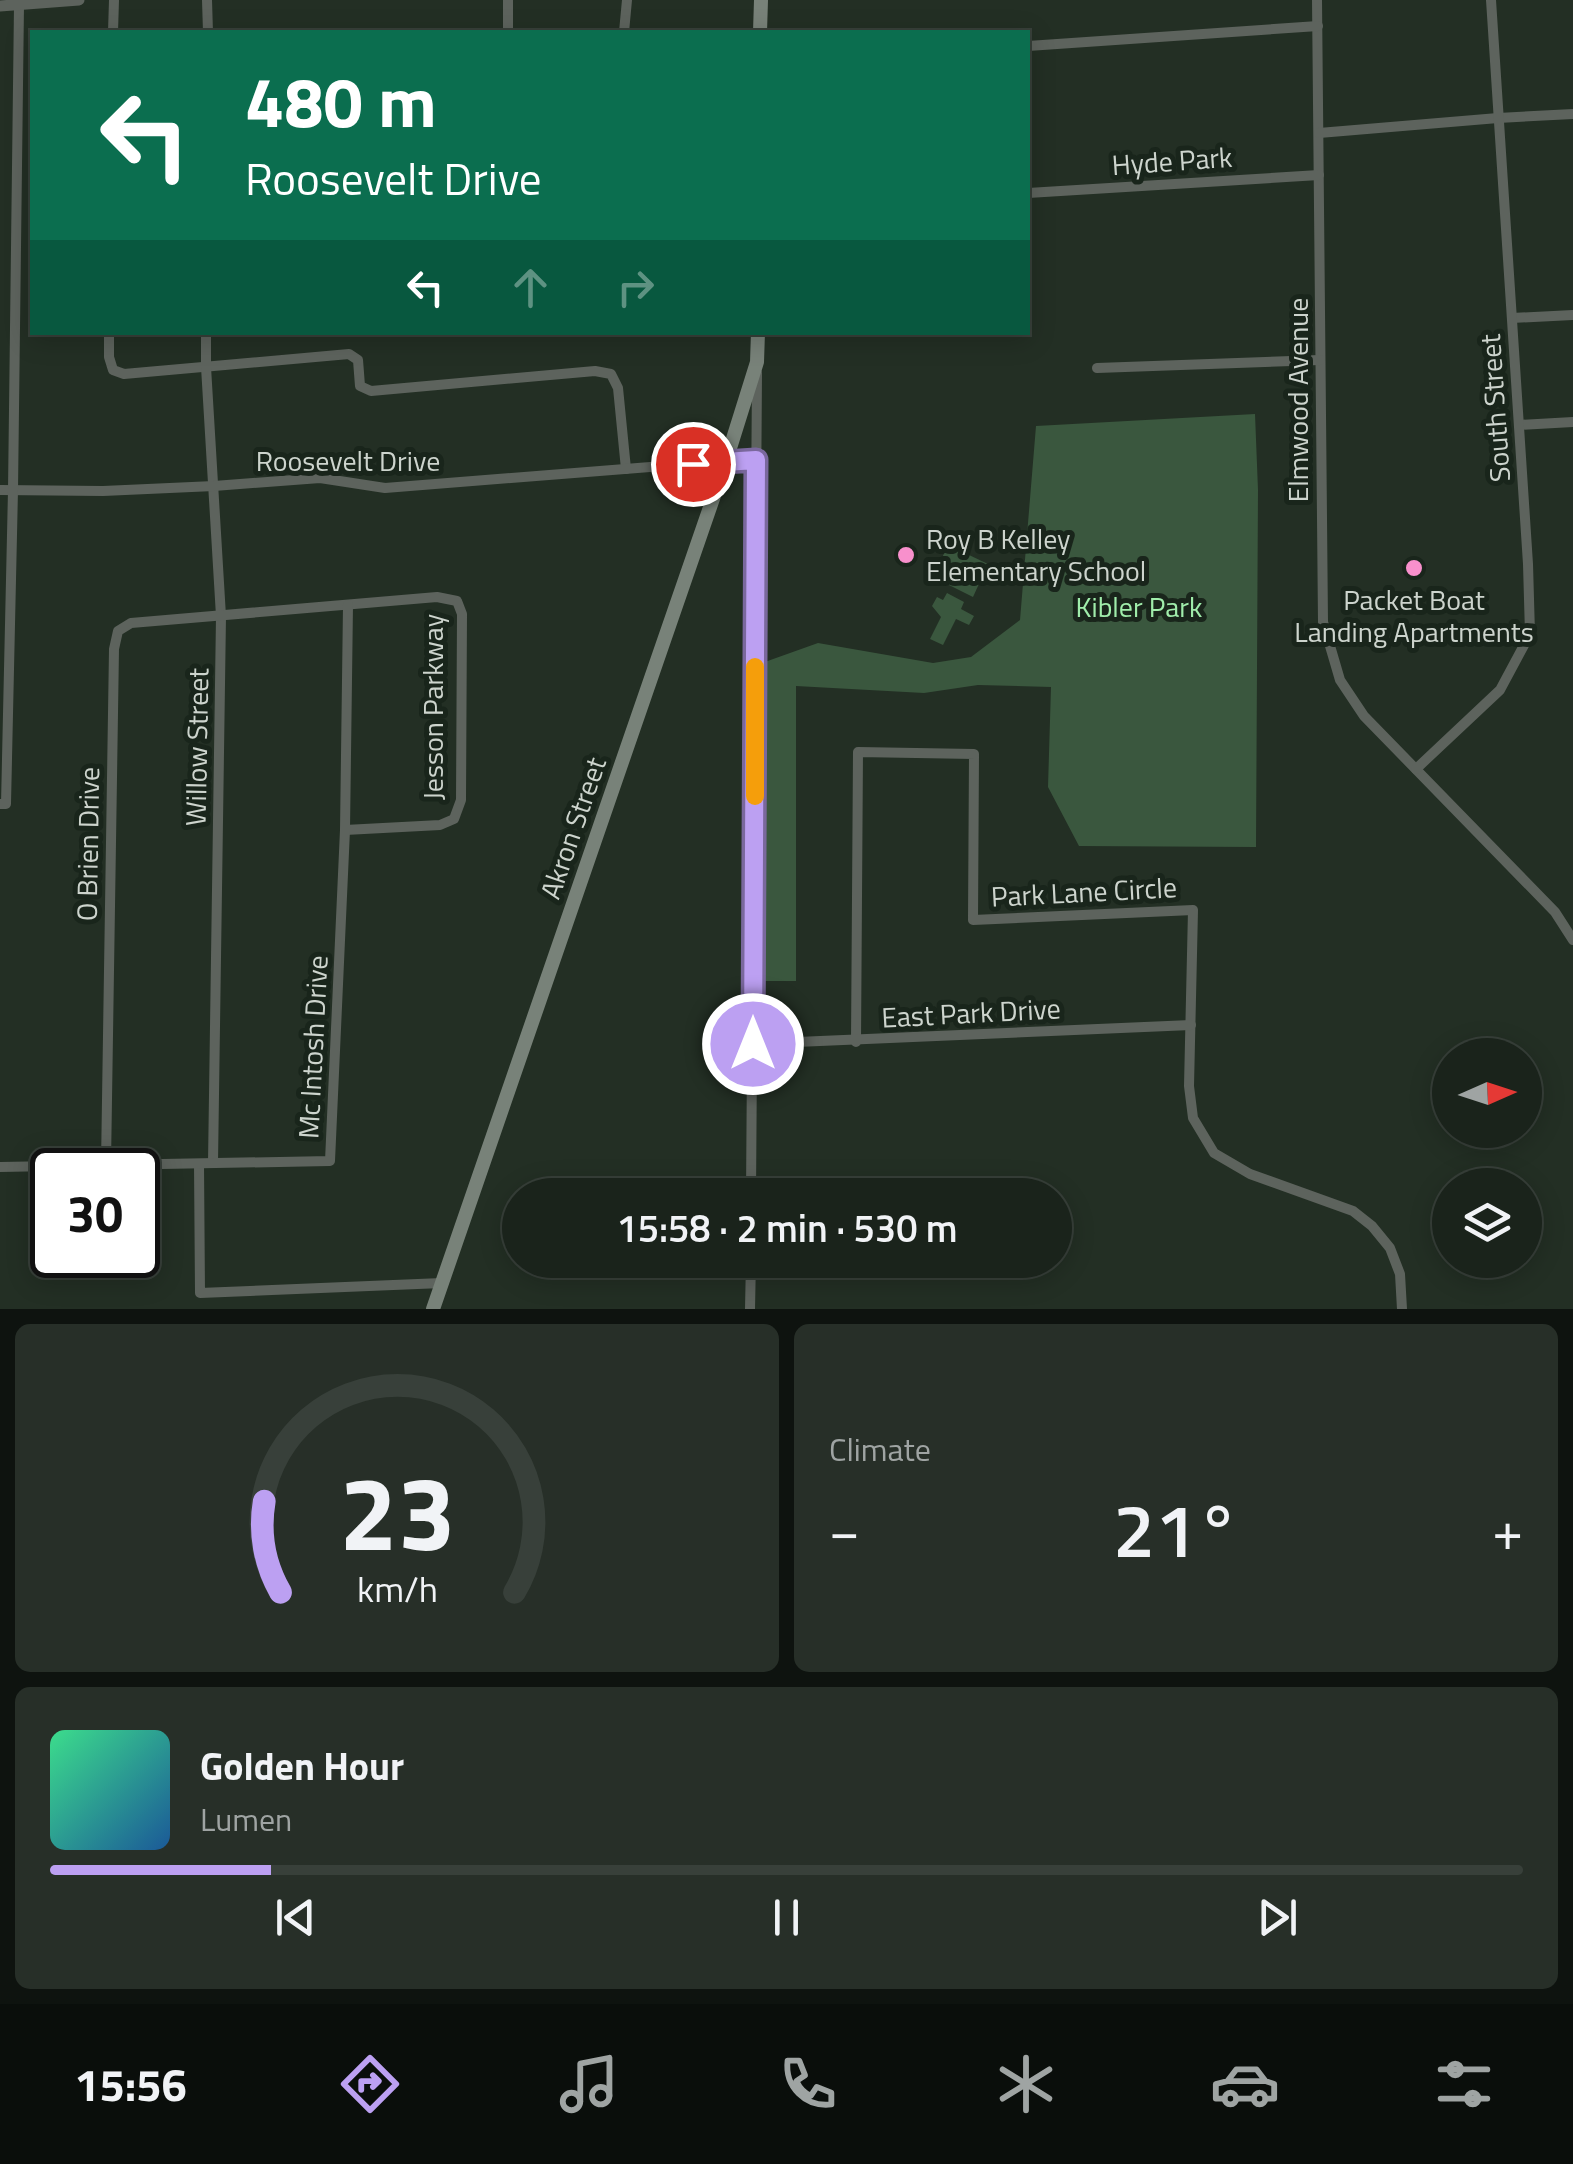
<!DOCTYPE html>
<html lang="en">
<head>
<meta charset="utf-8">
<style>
  :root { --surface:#1a231b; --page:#272f28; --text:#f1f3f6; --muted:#9fa4a3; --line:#38403a; --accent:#bca0f2 }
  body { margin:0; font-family:"Titillium Web",sans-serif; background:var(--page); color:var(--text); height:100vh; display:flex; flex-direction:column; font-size:38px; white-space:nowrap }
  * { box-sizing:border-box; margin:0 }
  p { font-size:32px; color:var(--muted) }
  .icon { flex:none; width:55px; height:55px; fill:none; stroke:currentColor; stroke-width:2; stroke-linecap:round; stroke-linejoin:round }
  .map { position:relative; height:1309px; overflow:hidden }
  .details { display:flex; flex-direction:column; gap:15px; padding:15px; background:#0e130f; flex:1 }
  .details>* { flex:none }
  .hud { position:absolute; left:30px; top:30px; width:1000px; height:305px; border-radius:0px; box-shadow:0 5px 25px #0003,0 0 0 2px var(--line); background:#0b6e4f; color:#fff; overflow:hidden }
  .needle { width:65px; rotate:87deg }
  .tools { position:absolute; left:1432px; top:1038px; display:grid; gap:20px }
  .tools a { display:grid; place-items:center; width:110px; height:110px; border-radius:50%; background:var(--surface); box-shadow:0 5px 25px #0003,0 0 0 2px var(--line); font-size:50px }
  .speed { position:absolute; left:30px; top:1148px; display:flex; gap:20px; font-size:50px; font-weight:700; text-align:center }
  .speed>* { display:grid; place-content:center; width:130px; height:130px; border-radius:50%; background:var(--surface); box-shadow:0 5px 25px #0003,0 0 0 2px var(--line); line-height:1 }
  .speed .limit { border:5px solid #111; border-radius:15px; background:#fff; color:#111 }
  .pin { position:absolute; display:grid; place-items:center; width:85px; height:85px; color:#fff; margin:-42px; border:5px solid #fff; border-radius:50%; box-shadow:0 2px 10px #0007 }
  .me { position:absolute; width:110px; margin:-55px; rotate:0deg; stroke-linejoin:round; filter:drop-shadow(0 0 8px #0008) }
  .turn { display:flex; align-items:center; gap:35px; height:210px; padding:0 50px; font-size:45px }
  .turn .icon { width:130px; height:130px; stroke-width:2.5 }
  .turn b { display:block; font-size:70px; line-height:85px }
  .lanes { display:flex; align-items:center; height:95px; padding:0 50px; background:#0003; justify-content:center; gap:50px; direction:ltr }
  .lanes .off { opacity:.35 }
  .big { font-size:75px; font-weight:600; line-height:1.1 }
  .details .tile { flex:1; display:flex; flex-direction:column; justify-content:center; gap:15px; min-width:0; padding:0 35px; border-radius:15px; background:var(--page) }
  .details .dial { align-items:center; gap:0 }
  .dial svg { height:260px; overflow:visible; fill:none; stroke:var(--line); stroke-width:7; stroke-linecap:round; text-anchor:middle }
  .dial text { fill:var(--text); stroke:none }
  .song { display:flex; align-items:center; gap:30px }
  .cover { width:120px; height:120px; border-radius:15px; background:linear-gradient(135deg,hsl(150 70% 55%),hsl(210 70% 35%)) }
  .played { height:10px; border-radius:5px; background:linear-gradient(90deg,var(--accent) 15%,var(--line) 15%) }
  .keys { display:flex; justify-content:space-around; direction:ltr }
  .heat { display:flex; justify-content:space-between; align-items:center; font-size:55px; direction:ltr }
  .details .tiles { flex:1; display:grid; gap:15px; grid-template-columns:1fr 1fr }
  .tile:last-child { grid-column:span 2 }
  .trip { position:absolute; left:502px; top:1178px; width:570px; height:100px; border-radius:50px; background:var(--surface); box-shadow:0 5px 25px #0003,0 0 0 2px var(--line); font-weight:600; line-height:100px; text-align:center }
  .menu { display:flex; height:160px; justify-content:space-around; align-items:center; background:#0a0e0b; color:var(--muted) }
  .menu .icon { width:70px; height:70px }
  .menu .current { color:var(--accent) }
  .menu b { font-size:45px; color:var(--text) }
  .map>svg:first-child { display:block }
  .green { fill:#3a573e }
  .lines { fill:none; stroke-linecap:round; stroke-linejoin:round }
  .minor { stroke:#5d635d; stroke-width:10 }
  .tertiary { stroke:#5d635d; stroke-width:11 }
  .secondary { stroke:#788279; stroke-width:14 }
  .route-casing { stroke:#7a689d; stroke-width:25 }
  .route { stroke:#bca0f2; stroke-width:18 }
  .slow { stroke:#f59e0b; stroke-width:18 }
  .poi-dot { fill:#f890cc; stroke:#19251b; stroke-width:4 }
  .labels { text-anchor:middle; stroke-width:10; stroke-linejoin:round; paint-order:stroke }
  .street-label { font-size:28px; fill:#cdd4cd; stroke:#19251b }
  .poi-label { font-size:28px; fill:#cdd4cd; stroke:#19251b; text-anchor:start }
  .park-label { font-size:28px; fill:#a0edab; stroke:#19251b }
</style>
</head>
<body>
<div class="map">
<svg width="1573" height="1309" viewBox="0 0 1573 1309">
  <rect width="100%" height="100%" fill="#232f24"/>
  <g class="green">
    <polygon points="1255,414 1258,490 1256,847 1079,846 1048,787 1051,687 978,685 924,693 796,686 796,981 759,981 762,663 818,643 933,663 971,657 1020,620 1036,426"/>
    <polygon points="948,545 988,564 973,597 933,577"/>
    <polygon points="947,593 964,602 961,609 974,616 969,625 956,619 943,645 930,639 941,617 932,606 937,597 943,600"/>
  </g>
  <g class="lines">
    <g class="minor">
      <polyline points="207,0 208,32"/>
      <polyline points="1317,0 1323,622 1340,680 1364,716 1555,912 1573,940"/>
      <polyline points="113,32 114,0"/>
      <polyline points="508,32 508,0"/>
      <polyline points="624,32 627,0"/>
      <polyline points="1028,46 1318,26"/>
      <polyline points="1319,133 1498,118 1573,114"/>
      <polyline points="1028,193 1319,175"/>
      <polyline points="1512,318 1573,315"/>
      <polyline points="109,332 109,357 113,370 124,374 349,354 358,360 360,386 371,391 595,371 611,374 618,388 626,469"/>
      <polyline points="206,332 206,367 221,616 213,1163"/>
      <polyline points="1097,368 1320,360"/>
      <polyline points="1519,425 1573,422"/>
      <polyline points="0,490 103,491 214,486 320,478 385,488 726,461 757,460"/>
      <polyline points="1416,769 1500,690 1530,634 1528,564 1491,0"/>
      <polyline points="0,804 6,804 13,490 19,5"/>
      <polyline points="856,1042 858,752 974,754 973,920 1193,910 1189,1086 1193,1118 1214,1153 1250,1174 1353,1211 1372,1226 1390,1248 1400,1274 1402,1309"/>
      <polyline points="753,1044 1191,1025"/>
      <polyline points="106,1164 114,649 118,631 131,623 437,597 457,601 462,614 461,800 454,819 440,825 345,830"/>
      <polyline points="199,1164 200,1293 442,1283"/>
      <polyline points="0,1167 330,1161 345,830 348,605"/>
      <polyline points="751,1195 757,373"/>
      <polyline points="750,1309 751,1260"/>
    </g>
    <polyline class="tertiary" points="0,6 79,0"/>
    <g class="secondary">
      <polyline points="760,32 761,0"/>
      <polyline points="433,1309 726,461 757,362 758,332"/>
    </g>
  </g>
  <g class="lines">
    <g class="route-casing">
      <polyline id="route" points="693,464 756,460 753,1044"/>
    </g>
    <use href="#route" class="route"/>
    <polyline class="slow" points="755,796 755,667"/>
  </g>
  <g class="poi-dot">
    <circle cx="906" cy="555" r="10"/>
    <circle cx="1414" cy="568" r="10"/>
  </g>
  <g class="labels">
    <g class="street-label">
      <text transform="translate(1172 161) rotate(-4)" y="10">Hyde Park</text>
      <text transform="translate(1298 400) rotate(-90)" y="10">Elmwood Avenue</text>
      <text transform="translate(1495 408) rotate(-94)" y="10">South Street</text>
      <text x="348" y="471">Roosevelt Drive</text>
      <text transform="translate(433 707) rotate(-90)" y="10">Jesson Parkway</text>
      <text transform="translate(197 747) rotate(-89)" y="10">Willow Street</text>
      <text transform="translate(573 828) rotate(-71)" y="10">Akron Street</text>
      <text transform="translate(88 844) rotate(-89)" y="10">O Brien Drive</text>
      <text transform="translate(1084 892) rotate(-3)" y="10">Park Lane Circle</text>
      <text transform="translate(971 1013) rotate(-3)" y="10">East Park Drive</text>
      <text transform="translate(313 1047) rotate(-87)" y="10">Mc Intosh Drive</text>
    </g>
    <g class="poi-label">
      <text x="926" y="549">Roy B Kelley<tspan x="926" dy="32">Elementary School</tspan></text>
      <text x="1414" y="610" text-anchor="middle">Packet Boat<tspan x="1414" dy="32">Landing Apartments</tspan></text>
    </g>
    <g class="park-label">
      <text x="1139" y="617">Kibler Park</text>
    </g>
  </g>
</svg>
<div class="tools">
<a><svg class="needle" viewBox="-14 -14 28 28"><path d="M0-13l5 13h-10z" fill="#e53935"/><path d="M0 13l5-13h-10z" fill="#9fa4a3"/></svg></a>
<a><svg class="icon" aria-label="layers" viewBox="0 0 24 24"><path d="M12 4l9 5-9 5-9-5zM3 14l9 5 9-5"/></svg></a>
</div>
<div class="speed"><div class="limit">30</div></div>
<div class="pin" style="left:693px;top:464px;background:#d93025"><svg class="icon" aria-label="arrive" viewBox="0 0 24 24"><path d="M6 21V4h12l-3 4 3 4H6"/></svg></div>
<svg class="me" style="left:753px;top:1044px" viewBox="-20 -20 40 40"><circle r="17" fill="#bca0f2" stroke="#fff" stroke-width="3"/><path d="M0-11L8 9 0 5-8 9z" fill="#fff"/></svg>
<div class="trip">15:58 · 2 min · 530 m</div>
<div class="hud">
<div class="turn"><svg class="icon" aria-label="left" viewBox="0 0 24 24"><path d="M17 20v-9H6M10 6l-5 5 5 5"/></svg><div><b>480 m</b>Roosevelt Drive</div></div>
<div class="lanes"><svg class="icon" aria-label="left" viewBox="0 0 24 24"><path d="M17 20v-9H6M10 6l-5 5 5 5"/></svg><svg class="icon off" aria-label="ahead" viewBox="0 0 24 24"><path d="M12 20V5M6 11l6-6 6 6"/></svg><svg class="icon off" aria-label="right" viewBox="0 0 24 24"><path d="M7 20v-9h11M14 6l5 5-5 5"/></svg></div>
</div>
</div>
<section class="details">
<div class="tiles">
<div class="tile dial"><svg viewBox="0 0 100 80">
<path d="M14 69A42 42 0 1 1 86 69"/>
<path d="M14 69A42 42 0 0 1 9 41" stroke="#bca0f2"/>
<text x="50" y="56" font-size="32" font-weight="700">23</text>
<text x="50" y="72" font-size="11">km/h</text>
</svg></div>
<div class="tile"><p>Climate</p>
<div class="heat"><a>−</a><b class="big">21°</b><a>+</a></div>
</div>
<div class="tile">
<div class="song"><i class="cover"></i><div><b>Golden Hour</b><p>Lumen</p></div></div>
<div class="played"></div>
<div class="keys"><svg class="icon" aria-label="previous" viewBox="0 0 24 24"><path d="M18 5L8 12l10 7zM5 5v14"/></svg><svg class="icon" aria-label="pause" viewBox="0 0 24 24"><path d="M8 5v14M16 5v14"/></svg><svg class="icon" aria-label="next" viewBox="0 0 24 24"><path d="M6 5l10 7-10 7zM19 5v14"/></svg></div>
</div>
</div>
</section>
<nav class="menu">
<b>15:56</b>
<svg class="icon current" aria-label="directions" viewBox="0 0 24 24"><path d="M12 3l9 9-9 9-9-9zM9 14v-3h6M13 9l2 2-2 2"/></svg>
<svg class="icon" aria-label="music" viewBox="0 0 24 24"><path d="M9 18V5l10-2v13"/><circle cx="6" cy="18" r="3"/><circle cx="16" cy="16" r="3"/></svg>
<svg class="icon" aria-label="phone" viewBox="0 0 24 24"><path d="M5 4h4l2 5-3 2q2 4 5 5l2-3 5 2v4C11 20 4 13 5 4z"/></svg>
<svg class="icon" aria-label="climate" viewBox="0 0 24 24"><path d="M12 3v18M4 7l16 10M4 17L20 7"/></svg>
<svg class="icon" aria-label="car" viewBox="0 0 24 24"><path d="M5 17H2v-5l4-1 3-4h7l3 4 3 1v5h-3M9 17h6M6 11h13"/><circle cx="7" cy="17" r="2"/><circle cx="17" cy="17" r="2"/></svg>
<svg class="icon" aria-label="filters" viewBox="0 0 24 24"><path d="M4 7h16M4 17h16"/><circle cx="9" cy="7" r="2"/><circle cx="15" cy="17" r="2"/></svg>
</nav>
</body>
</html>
